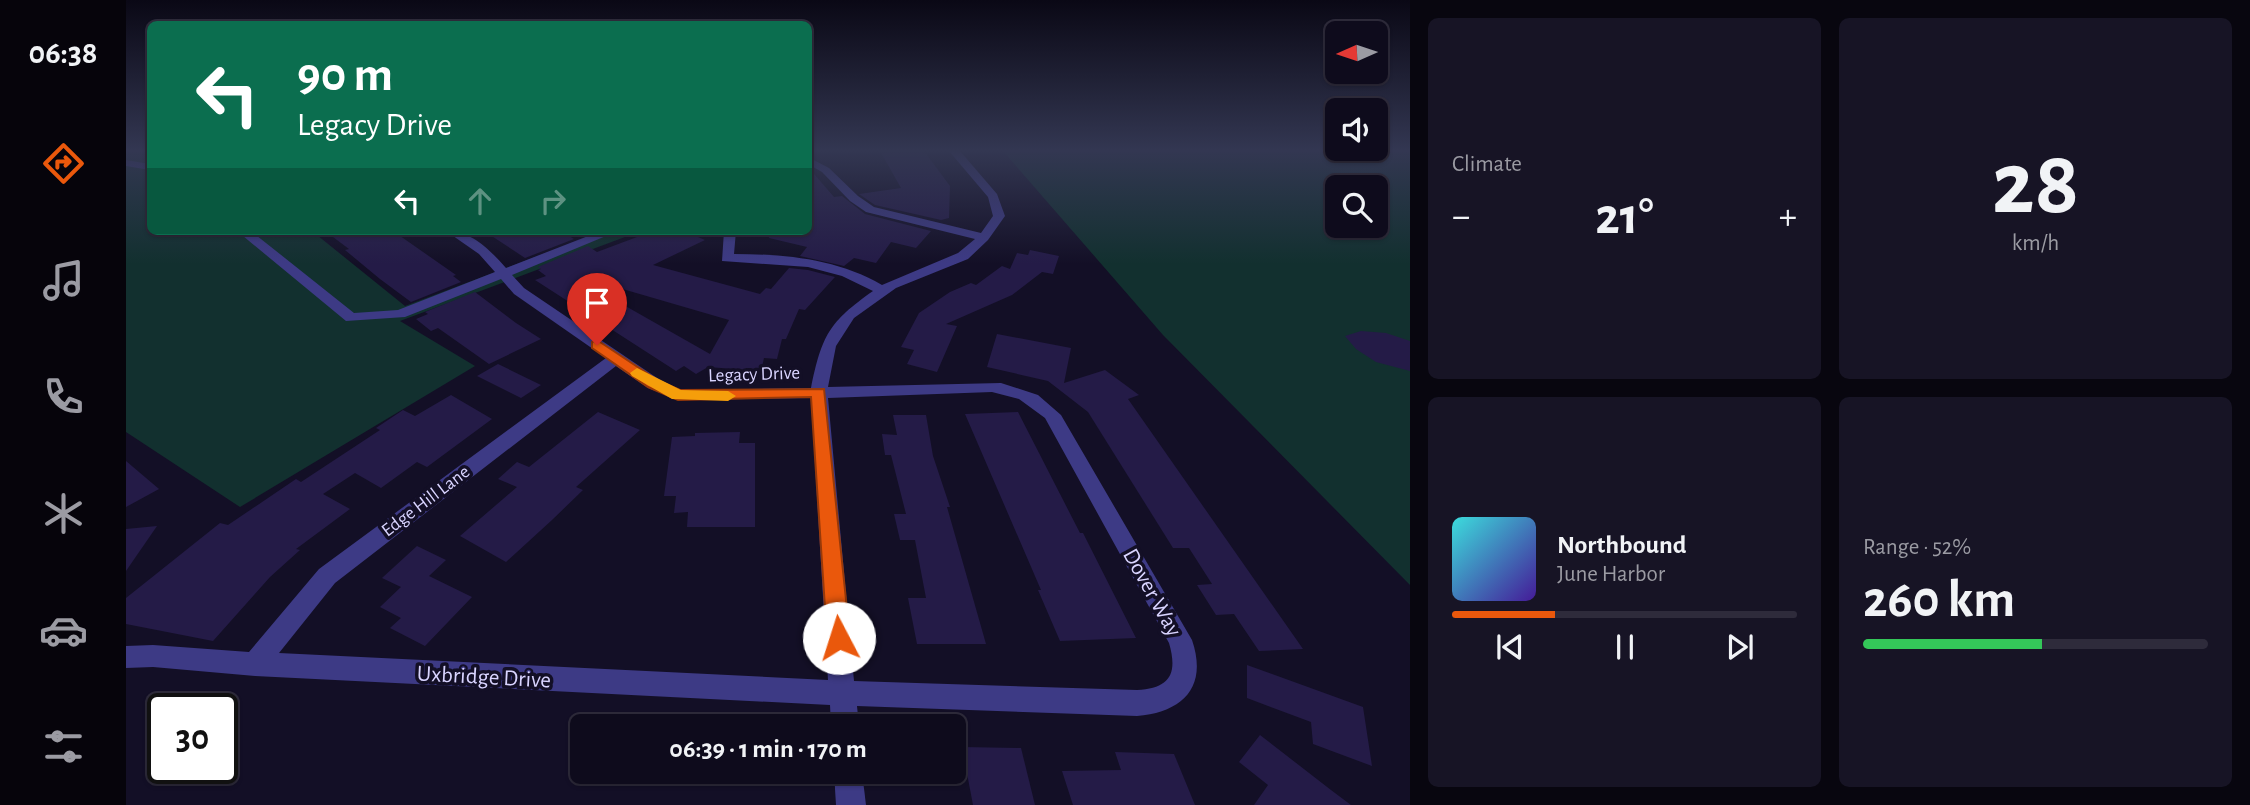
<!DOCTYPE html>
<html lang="en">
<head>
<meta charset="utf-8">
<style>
  :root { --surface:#0e0b1c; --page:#171425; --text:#f1f3f6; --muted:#9b9ba3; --line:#2e2b3b; --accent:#ea580c }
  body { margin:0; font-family:"Alegreya Sans",sans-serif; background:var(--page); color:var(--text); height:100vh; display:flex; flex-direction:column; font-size:26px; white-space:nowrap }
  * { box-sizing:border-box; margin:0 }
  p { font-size:23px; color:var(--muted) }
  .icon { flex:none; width:38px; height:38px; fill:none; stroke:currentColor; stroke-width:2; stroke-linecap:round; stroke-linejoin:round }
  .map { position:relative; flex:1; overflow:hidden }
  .sheet { display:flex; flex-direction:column; gap:18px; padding:18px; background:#08060f; width:840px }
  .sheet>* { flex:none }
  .guide { position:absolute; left:21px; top:21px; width:665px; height:214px; border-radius:10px; box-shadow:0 2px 5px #0004,0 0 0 2px var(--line); background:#0b6e4f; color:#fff; overflow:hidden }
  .needle { width:46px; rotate:267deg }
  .buttons { position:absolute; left:1199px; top:21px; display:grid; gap:14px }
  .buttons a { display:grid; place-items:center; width:63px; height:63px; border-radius:10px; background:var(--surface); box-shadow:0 2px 5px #0004,0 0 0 2px var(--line); font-size:35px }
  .speed { position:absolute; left:21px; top:693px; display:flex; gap:14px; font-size:35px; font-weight:700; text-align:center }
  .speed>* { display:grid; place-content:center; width:91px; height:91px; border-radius:50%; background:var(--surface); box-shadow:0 2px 5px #0004,0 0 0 2px var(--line); line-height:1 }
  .speed .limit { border:4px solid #111; border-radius:10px; background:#fff; color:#111 }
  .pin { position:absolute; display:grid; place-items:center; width:60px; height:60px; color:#fff; margin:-72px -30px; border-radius:50% 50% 50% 0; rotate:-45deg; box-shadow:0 0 7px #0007 }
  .pin .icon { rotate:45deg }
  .me { position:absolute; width:77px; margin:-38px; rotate:355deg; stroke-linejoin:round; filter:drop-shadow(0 0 5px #0008) }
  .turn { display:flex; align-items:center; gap:24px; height:147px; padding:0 35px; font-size:32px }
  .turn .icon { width:91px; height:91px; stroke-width:2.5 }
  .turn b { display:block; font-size:49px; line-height:60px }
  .lanes { display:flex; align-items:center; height:66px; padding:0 35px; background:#0003; justify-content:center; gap:35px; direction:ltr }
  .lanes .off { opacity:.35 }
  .big { font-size:52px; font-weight:700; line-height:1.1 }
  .sheet .tile { flex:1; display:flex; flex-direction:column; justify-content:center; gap:10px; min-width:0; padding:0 24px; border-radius:10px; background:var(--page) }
  .sheet .dial { align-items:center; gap:0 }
  .dial b { font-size:91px; line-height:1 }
  .song { display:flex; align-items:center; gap:21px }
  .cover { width:84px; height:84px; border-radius:10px; background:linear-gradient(135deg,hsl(180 70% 55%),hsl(260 70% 35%)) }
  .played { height:7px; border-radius:4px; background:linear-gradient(90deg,var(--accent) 30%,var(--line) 30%) }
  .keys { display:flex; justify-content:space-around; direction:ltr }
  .heat { display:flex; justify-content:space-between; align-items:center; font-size:38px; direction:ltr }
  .charge { height:10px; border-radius:5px; background:linear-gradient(90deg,#34c759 52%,var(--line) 0) }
  .sheet .tiles { flex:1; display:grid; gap:18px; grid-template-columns:repeat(2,1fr) }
  .trip { position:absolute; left:444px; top:714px; width:396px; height:70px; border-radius:10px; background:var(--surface); box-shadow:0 2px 5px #0004,0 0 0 2px var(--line); font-weight:700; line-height:70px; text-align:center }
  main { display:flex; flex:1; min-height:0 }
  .tab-bar { display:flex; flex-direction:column; width:126px; justify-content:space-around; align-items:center; background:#06040b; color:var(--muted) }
  .tab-bar .icon { width:49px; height:49px }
  .tab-bar .current { color:var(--accent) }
  .tab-bar b { font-size:32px; color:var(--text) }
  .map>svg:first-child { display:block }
  .green { fill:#12302f; fill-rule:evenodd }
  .building { fill:#241b47; fill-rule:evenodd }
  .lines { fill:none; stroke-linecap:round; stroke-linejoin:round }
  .minor { fill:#3d3a85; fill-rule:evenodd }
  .route { fill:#ea580c; stroke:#983908; stroke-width:2 }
  .slow { fill:#f59e0b }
  .labels { text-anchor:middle; stroke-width:7; stroke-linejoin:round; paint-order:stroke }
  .street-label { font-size:19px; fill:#d9d4ff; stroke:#130f26 }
  .near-street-label { font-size:23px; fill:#d9d4ff; stroke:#130f26 }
</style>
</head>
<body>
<main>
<nav class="tab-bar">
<b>06:38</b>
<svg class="icon current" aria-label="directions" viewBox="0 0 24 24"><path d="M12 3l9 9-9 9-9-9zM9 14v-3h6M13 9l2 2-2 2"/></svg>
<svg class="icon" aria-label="music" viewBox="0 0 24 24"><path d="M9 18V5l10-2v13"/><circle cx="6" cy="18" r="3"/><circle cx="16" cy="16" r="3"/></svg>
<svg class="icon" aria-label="phone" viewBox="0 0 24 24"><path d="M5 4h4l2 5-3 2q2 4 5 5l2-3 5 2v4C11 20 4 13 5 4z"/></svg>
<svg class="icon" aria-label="climate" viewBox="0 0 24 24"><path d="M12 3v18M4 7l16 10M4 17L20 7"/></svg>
<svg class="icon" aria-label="car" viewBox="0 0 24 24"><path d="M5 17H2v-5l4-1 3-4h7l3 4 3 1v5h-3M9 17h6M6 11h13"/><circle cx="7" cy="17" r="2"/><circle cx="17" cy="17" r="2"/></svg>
<svg class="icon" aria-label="filters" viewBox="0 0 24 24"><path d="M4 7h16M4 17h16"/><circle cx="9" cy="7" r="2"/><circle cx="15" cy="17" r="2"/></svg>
</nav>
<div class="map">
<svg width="1284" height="805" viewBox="0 0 1284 805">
  <rect width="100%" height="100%" fill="#130f26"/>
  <g class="green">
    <polygon points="0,151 24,151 24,231 186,231 279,306 460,238 448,231 515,231 274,321 349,366 114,507 0,432"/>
    <path d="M 877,151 L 1284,151 L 1284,585 L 1037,335 ZM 1211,187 L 1250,187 L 1250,226 L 1211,226 Z"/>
  </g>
  <g class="building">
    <polygon points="754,151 798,151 824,186 823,218 815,220 749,205 733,194 775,188"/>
    <polygon points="682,167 708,197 716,196 739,214 805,231 790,248 765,242 750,263 728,258 718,266 674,256 681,247 643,238 644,231 682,231"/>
    <polygon points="199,231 267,231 330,275 327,276 335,282 285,302 254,279 219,250 223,249"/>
    <polygon points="358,231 435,231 448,239 399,258"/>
    <path d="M 527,231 L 558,231 L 579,240 L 527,265 L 634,294 L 640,288 L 645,289 L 663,268 L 682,270 L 709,277 L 679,310 L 673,309 L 660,339 L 656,339 L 651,359 L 638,358 L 635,371 L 582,367 L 570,374 L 558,366 L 550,371 L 409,280 L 420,276 L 412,270 L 415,269 L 412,267 L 462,246 L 471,252 ZM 469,281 L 603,320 L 584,354 L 466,287 Z"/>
    <polygon points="904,250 933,256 927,274 916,272 886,295 820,324 831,326 811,372 781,364 788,350 775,347 793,313 824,292 845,283 850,285 876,266 884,269 891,253 902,255"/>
    <polygon points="349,292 390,323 415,339 363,364 312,328 305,331 290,319 302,314 299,312"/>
    <polygon points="1235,331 1260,333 1284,341 1284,371 1250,362 1230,349 1219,336"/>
    <polygon points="871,334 945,348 938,383 979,370 1013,395 1002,399 1177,649 1133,651 1108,614 1090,615 1071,585 1086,584 1063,548 1047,548 962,412 922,381 861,367"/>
    <polygon points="372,364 415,385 395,398 351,376"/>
    <polygon points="325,395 366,419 301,467 291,462 255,488 229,473 197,494 224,509 170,549 174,550 144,577 87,641 0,624 0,598 94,523 102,525 170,479 175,482 254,430 250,428 277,410 289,416"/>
    <polygon points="472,412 514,430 450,487 457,490 426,520 380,562 334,536 391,487 372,479 391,462 403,467"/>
    <polygon points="892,412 954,533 957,533 1010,638 934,641 912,590 915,590 839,414"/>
    <polygon points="767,415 800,415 807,456 824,507 821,507 860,644 791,644 782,598 800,598 789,540 774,540 768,514 780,514 765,455 759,455 756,434 771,435"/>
    <polygon points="614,432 613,443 629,443 629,527 561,527 562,512 548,513 550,496 538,496 546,437 569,436 569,433"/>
    <polygon points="0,461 33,489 0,507"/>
    <polygon points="31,526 0,571 0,529"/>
    <polygon points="291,546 320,560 303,576 346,597 299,646 264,628 275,618 254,607 275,587 256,578"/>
    <polygon points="1121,665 1237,707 1246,766 1187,744 1185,722 1121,698"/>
    <polygon points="1134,735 1205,790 1225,805 1128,805 1142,785 1113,762"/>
    <polygon points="836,747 895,748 909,805 847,805"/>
    <polygon points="989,752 1048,754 1069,805 947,805 936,771 995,770"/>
  </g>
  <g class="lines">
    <g class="minor">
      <path d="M 823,151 L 834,151 L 871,194 L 879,216 L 862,240 L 842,259 L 770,288 L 728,318 L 710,346 L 702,387 L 875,383 L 912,395 L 935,415 L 1066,640 C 1082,687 1057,712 1011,716 L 731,706 L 733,726 L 705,726 L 704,705 L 129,676 L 27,667 L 0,668 L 0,646 L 27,645 L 123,652 L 193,569 L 480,358 L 388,294 L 375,279 L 279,317 L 220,321 L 111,231 L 125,231 L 228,313 L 272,310 L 369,272 L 353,254 L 320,231 C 346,231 363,249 380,268 L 475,231 L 492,231 L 386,275 L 398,288 L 534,380 L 555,390 L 685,388 C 696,335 703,322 747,291 L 716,276 L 682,267 L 596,261 L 598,231 L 610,231 L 608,254 C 659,254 711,259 756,285 L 832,253 L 849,239 L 740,212 L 724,201 L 696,172 L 682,164 L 682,157 L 703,168 L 732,196 L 748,207 L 855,233 L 867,216 L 862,197 ZM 490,366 L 522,388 L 552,400 L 685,398 L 702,680 L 153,653 L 209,583 ZM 866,392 L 893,399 L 919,418 L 1043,643 C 1052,674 1044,688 1011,690 L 728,681 L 702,398 Z"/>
      <polygon points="0,160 24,164 24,170 0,166"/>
      <polygon points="708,772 736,772 740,805 710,805"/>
    </g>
  </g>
  <linearGradient id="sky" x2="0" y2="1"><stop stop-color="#0a0815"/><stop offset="0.57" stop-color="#333752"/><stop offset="1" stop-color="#333752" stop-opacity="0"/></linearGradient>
  <rect width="1284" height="264" fill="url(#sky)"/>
  <polygon class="route" points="471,340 533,381 554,390 698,389 724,638 721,645 713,648 705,645 701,638 685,397 552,400 522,387 466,348 466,342"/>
  <polygon class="slow" points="511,368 555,390 602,391 610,396 602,401 546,399 506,376 504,373"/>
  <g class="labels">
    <g class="street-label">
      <text transform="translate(628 373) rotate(-2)" y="7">Legacy Drive</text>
      <text transform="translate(299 500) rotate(-37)" y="7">Edge Hill Lane</text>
    </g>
    <g class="near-street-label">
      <text transform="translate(1027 592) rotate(61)" y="8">Dover Way</text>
      <text transform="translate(358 676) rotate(3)" y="8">Uxbridge Drive</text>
    </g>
  </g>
</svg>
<div class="buttons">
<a><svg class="needle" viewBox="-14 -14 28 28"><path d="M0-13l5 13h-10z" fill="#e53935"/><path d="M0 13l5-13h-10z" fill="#9b9ba3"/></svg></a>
<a><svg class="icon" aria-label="sound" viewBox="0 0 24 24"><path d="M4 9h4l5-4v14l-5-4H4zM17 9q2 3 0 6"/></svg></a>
<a><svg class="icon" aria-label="search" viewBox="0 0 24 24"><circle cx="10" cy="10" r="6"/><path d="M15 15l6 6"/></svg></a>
</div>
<div class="speed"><div class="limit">30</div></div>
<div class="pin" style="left:471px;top:345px;background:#d93025"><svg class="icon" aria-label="arrive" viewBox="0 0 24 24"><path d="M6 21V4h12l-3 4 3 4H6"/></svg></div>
<svg class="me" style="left:713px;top:638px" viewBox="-20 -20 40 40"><circle r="19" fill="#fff"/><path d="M0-13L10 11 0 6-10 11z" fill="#ea580c"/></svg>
<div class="trip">06:39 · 1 min · 170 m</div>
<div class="guide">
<div class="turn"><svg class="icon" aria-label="left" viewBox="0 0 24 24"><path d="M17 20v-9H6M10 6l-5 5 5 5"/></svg><div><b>90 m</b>Legacy Drive</div></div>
<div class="lanes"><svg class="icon" aria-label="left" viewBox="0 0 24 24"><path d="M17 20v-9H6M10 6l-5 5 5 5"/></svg><svg class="icon off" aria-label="ahead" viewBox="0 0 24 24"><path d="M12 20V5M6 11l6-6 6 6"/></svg><svg class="icon off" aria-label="right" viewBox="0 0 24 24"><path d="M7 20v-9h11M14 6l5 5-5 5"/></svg></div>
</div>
</div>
<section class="sheet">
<div class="tiles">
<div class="tile"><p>Climate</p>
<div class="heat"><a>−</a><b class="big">21°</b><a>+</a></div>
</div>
<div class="tile dial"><b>28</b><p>km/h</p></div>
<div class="tile">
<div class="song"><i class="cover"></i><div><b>Northbound</b><p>June Harbor</p></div></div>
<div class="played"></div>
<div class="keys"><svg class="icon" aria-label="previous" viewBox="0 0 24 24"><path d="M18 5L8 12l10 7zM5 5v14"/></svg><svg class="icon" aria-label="pause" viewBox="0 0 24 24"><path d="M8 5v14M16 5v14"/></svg><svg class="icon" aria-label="next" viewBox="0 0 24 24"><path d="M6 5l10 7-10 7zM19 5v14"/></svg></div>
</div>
<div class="tile"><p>Range · 52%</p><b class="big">260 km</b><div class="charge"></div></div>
</div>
</section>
</main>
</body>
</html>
